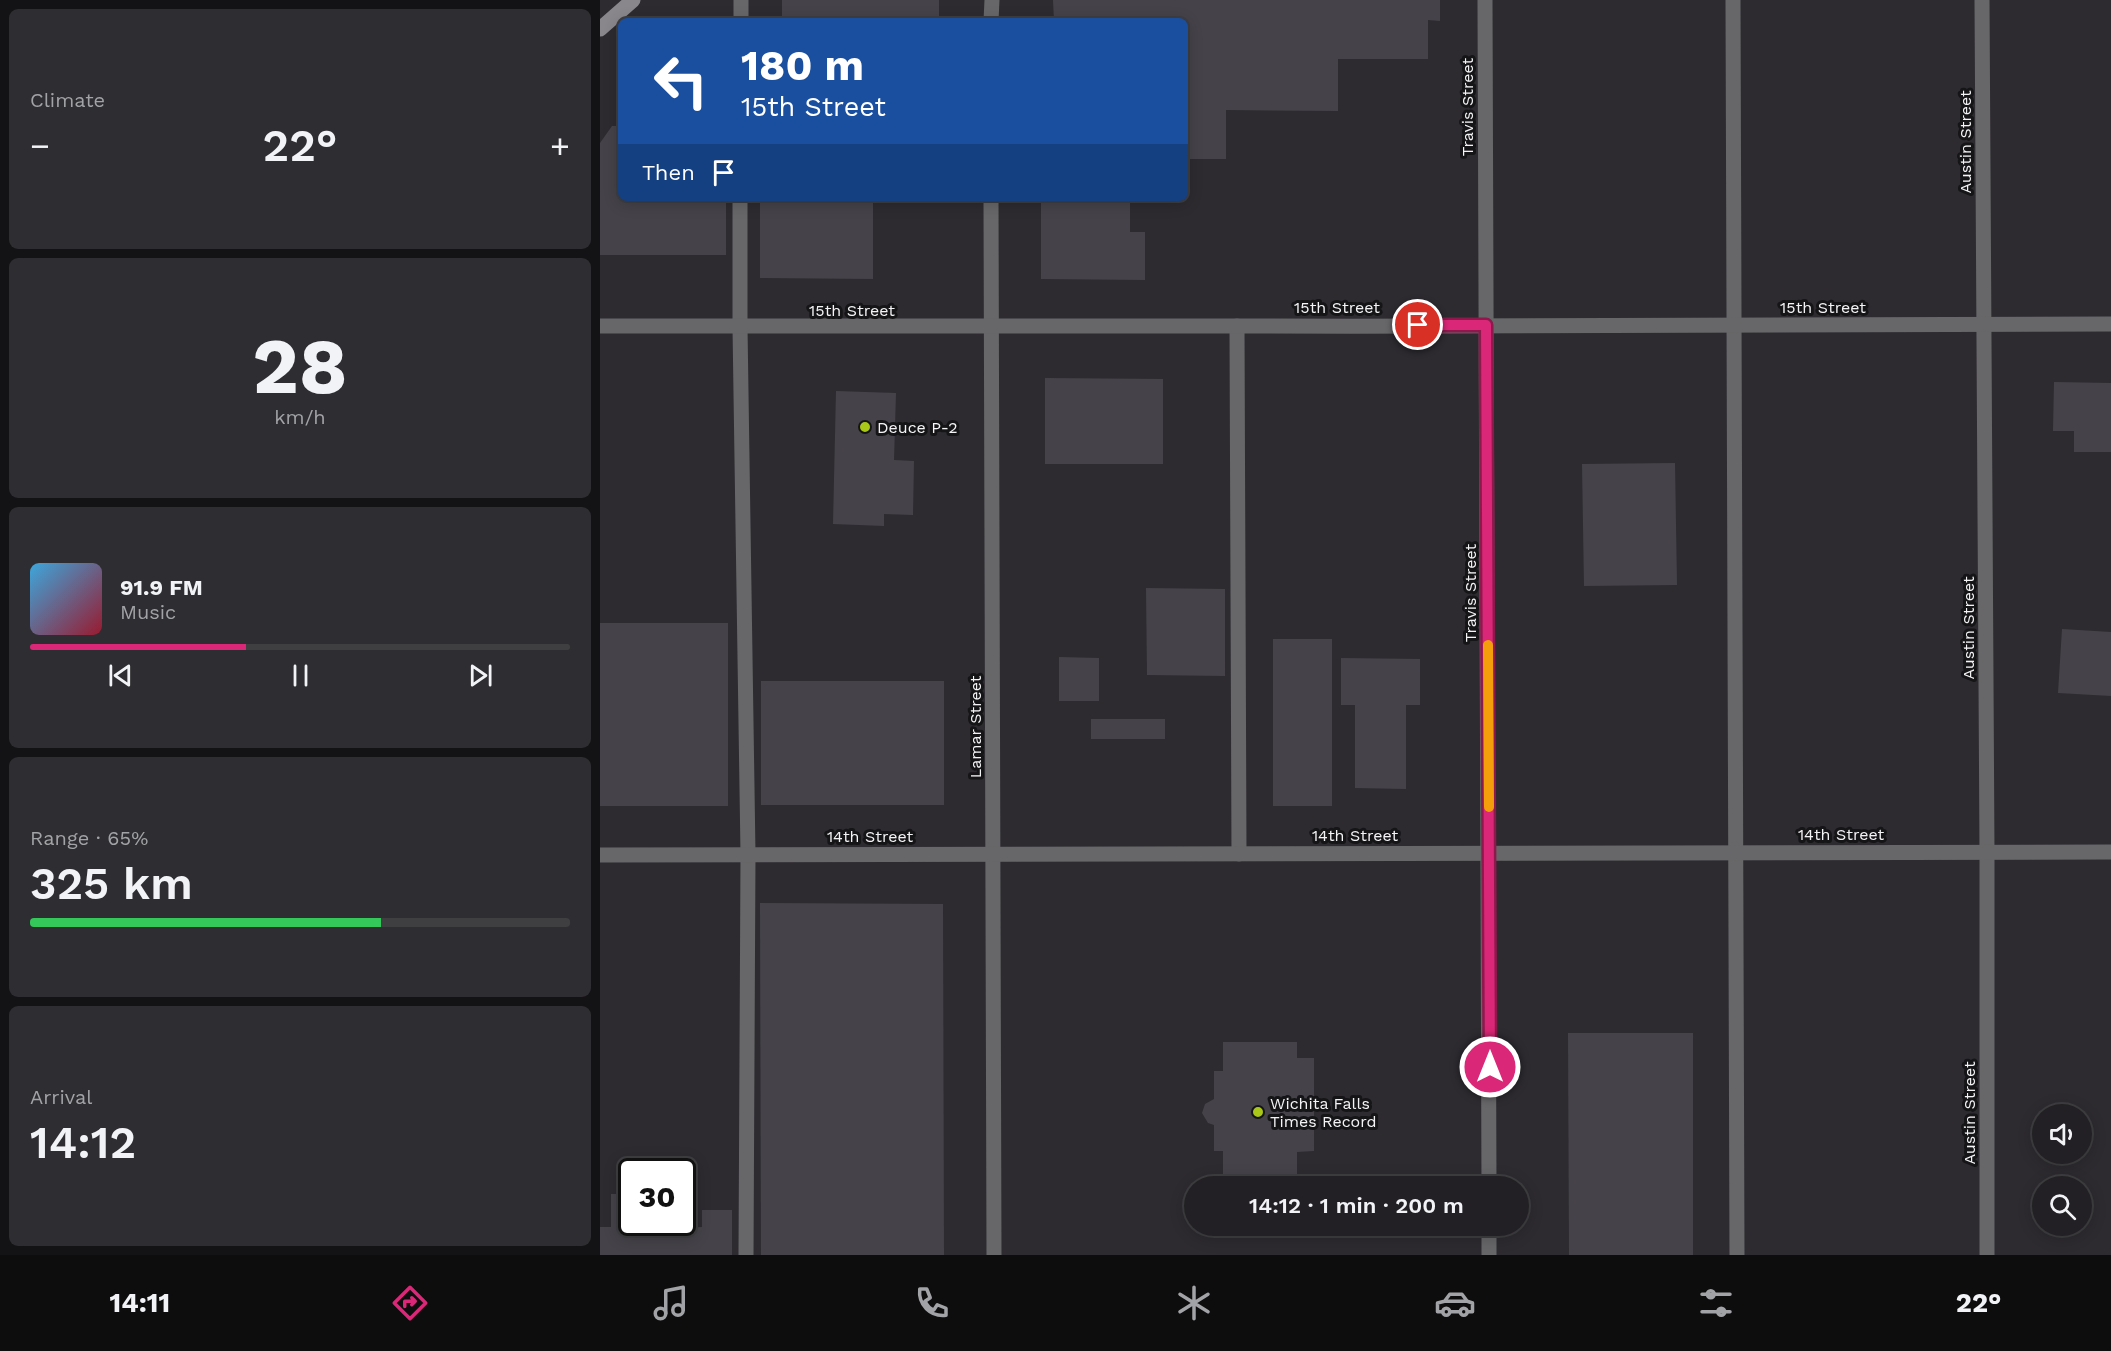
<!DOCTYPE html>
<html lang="en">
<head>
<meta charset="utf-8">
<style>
  :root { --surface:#222024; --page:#2e2d31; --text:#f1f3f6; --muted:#a2a3a6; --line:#3f3e41; --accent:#db2777 }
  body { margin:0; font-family:"Work Sans",sans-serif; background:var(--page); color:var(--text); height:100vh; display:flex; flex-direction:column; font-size:22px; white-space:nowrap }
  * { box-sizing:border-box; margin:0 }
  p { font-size:20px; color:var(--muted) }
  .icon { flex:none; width:33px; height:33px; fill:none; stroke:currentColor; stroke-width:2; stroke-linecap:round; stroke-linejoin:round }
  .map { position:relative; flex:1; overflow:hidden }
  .side { display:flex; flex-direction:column; gap:9px; padding:9px; background:#131214; width:600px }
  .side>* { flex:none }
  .guide { position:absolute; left:18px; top:18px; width:570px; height:183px; border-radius:9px; box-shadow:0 3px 15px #0003,0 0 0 2px var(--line); background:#1a4fa0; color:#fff; overflow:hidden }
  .buttons { position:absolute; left:1432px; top:1104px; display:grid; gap:12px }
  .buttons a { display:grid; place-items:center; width:60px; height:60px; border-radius:50%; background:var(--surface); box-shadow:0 3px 15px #0003,0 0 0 2px var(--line); font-size:30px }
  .speed { position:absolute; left:18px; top:1158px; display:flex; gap:12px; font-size:30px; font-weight:700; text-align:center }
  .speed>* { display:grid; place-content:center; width:78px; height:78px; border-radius:50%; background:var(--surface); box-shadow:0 3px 15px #0003,0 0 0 2px var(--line); line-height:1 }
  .speed .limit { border:3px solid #111; border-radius:9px; background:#fff; color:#111 }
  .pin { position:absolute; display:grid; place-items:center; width:51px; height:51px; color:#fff; margin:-26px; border:3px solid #fff; border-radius:50%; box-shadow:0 2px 6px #0007 }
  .me { position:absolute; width:66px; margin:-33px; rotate:0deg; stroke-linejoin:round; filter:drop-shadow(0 0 4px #0008) }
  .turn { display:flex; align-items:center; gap:21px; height:126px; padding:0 24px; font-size:27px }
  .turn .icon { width:78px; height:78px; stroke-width:2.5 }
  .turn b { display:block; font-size:42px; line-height:51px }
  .then { display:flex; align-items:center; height:57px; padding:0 24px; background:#0003; gap:12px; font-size:22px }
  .big { font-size:45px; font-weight:600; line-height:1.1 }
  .side .tile { flex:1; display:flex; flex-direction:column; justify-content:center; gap:9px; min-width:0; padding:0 21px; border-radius:9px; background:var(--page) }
  .side .dial { align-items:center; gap:0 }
  .dial b { font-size:78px; line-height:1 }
  .song { display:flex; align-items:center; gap:18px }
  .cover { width:72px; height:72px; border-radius:9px; background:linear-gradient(135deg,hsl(200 70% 55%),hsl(350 70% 35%)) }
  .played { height:6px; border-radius:3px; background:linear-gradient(90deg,var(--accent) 40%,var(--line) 40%) }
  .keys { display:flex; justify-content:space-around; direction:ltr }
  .heat { display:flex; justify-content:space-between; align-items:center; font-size:33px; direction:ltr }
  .charge { height:9px; border-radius:4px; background:linear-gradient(90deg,#34c759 65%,var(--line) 0) }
  .trip { position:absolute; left:584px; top:1176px; width:345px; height:60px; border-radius:30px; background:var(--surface); box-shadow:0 3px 15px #0003,0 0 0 2px var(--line); font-weight:600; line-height:60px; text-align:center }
  .dock { display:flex; height:96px; justify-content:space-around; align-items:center; background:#0e0d0e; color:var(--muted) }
  .dock .icon { width:42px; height:42px }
  .dock .selected { color:var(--accent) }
  .dock b { font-size:27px; color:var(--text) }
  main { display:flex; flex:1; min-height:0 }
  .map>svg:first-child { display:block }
  .building { fill:#454349 }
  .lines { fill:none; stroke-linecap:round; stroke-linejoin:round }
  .service { stroke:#676769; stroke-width:15 }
  .minor { stroke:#676769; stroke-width:15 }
  .secondary { stroke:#89878c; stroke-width:15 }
  .route-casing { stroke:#8e194d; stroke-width:15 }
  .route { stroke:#db2777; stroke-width:10 }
  .slow { stroke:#f59e0b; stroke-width:10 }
  .poi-dot { fill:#a9c719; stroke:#151416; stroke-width:2 }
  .labels { text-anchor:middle; stroke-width:6; stroke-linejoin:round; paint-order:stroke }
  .street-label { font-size:16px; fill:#f4f3f6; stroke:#151416 }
  .poi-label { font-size:16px; fill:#f4f3f6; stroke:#151416; text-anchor:start }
</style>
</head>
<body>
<main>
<section class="side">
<div class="tile"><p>Climate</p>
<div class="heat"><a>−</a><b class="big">22°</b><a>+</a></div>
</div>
<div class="tile dial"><b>28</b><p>km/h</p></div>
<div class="tile">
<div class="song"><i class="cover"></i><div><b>91.9 FM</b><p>Music</p></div></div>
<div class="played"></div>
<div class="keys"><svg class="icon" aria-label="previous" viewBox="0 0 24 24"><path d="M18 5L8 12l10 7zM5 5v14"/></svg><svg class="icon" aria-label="pause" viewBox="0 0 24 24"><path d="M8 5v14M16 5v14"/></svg><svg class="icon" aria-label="next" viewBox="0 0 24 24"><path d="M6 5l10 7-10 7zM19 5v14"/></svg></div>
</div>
<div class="tile"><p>Range · 65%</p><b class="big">325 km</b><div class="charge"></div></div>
<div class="tile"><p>Arrival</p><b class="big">14:12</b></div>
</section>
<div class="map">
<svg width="1511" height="1255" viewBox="0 0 1511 1255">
  <rect width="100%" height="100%" fill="#2d2b30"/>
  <g class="building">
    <rect x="182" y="0" width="157" height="21"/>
    <polygon points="453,0 840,0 840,21 828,20 828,59 738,59 738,111 626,110 626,159 585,159 585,21 454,21"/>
    <polygon points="12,126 21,126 21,198 126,198 126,255 0,255 0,143"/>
    <polygon points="160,198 273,198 273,279 160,278"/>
    <polygon points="441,198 530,198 530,232 545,232 545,280 441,279"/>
    <polygon points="445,378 563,379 563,464 445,464"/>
    <polygon points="1454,382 1511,383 1511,452 1474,452 1474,431 1453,431"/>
    <polygon points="236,391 296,393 294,460 314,461 313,515 284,514 284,526 233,524"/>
    <polygon points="1075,463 1077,585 984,586 982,464"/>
    <polygon points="546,588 625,589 625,676 547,675"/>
    <rect x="0" y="623" width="128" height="183"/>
    <polygon points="1462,629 1511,632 1511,696 1458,693"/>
    <rect x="673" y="639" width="59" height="167"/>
    <polygon points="459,657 499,658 499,701 459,701"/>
    <polygon points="741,658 820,659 820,705 806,705 806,789 755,788 755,705 741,705"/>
    <rect x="161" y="681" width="183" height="124"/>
    <rect x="491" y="719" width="74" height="20"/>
    <polygon points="160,903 343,904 344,1255 161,1255"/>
    <polygon points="968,1033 1093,1033 1093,1255 969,1255"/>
    <polygon points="623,1042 697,1042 697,1058 714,1058 714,1151 697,1152 697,1181 623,1181 623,1151 614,1151 614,1125 608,1123 602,1113 605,1104 614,1099 614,1071 623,1071"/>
    <polygon points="11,1194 32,1194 32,1222 82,1222 82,1195 85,1195 85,1228 102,1227 102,1210 132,1210 132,1255 0,1255 0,1227 11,1227"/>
  </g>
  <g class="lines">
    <g class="service">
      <polyline points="1133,0 1137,1255"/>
      <polyline points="141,21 141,0"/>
      <polyline points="140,198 140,327 148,854 146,1255"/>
      <polyline points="637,326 639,854"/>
    </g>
    <g class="minor">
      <polyline points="885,0 889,1186"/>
      <polyline points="1382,0 1387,852 1387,1255"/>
      <polyline points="391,21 392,0"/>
      <polyline points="391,198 394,1255"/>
      <path d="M 0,326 C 504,329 1007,324 1511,324"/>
      <polyline points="0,855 1511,852"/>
      <polyline points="889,1255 889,1226"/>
    </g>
    <polyline class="secondary" points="0,29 33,0"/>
  </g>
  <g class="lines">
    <g class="route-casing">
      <polyline id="route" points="818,325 886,325 890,1067"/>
    </g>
    <use href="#route" class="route"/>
    <polyline class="slow" points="888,645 889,807"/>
  </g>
  <g class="poi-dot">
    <circle cx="265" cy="427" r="6"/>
    <circle cx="658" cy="1112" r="6"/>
  </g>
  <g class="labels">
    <g class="street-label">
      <text transform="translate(867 107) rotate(-90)" y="6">Travis Street</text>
      <text transform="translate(1365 142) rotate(-90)" y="6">Austin Street</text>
      <text x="737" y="313">15th Street</text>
      <text x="1223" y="313">15th Street</text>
      <text x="252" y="316">15th Street</text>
      <text transform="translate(870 593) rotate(-90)" y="6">Travis Street</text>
      <text transform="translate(1368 628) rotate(-90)" y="6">Austin Street</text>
      <text transform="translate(375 727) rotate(-90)" y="6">Lamar Street</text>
      <text x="1241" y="840">14th Street</text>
      <text x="755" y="841">14th Street</text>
      <text x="270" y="842">14th Street</text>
      <text transform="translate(1369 1113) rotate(-90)" y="6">Austin Street</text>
    </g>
    <g class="poi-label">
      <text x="277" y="433">Deuce P-2</text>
      <text x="670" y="1109">Wichita Falls<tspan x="670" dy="18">Times Record</tspan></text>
    </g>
  </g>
</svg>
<div class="buttons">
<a><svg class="icon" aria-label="sound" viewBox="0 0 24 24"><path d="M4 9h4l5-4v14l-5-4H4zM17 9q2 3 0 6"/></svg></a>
<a><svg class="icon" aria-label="search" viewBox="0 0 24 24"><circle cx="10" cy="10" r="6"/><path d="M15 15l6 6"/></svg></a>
</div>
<div class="speed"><div class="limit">30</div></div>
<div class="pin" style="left:818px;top:325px;background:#d93025"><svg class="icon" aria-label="arrive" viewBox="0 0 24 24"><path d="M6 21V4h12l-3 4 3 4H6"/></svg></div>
<svg class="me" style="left:890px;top:1067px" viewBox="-20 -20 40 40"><circle r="17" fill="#db2777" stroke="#fff" stroke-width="3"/><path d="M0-11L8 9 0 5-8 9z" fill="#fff"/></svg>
<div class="trip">14:12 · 1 min · 200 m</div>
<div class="guide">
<div class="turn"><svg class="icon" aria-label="left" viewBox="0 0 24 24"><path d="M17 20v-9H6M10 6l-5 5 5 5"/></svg><div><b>180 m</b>15th Street</div></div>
<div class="then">Then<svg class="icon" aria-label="arrive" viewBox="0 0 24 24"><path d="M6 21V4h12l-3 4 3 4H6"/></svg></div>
</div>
</div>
</main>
<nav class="dock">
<b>14:11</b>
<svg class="icon selected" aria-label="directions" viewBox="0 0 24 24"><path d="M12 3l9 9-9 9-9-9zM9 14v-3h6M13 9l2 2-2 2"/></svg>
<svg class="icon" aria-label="music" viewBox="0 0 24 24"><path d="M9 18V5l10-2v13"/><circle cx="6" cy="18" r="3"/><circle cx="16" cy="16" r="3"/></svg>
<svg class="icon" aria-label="phone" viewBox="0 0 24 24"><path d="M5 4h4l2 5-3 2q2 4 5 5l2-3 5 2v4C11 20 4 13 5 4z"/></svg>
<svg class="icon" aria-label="climate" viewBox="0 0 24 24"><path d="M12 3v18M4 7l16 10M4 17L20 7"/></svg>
<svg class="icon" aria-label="car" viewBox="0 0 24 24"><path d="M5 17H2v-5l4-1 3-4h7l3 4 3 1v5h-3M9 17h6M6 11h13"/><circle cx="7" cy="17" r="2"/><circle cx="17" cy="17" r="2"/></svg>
<svg class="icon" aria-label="filters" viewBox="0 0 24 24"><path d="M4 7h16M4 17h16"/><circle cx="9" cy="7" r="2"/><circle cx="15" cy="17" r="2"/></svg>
<b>22°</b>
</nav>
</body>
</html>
